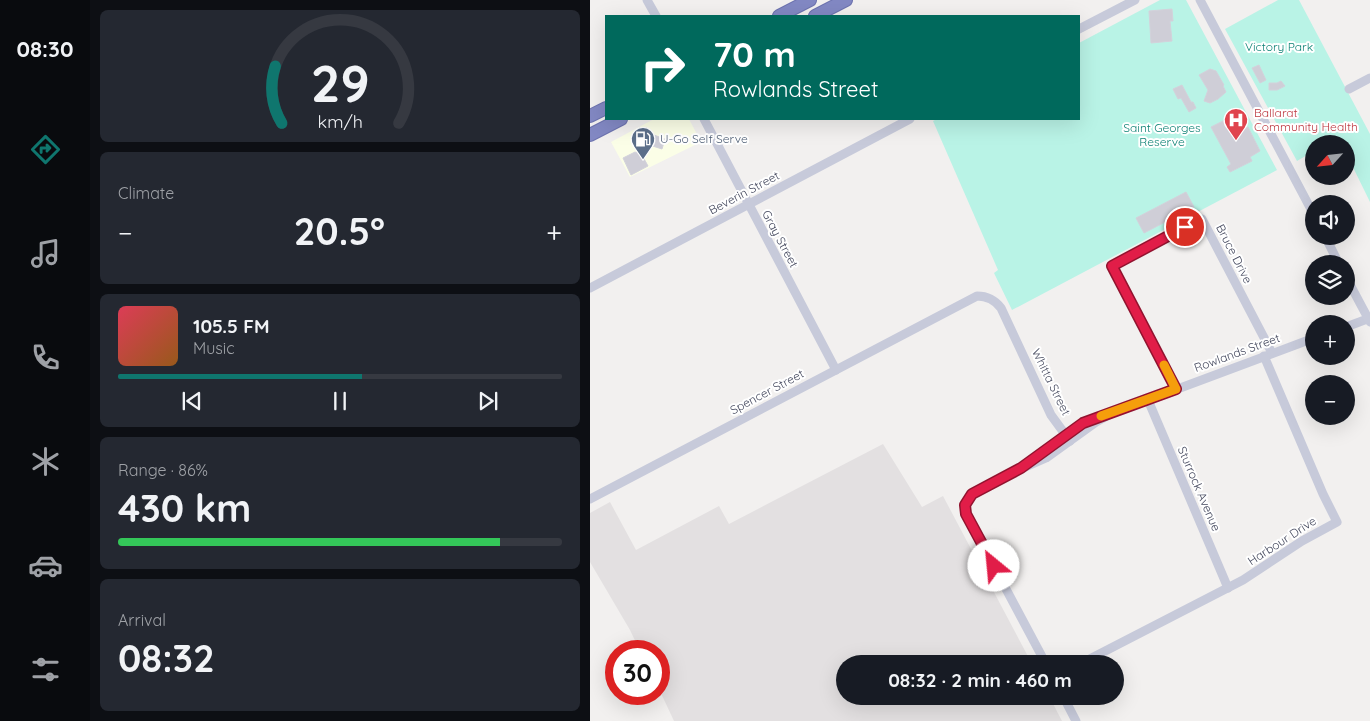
<!DOCTYPE html>
<html lang="en">
<head>
<meta charset="utf-8">
<style>
  :root { --surface:#171b24; --page:#242831; --text:#f1f3f6; --muted:#9ea1a6; --line:#363941; --accent:#0f766e }
  body { margin:0; font-family:Quicksand,sans-serif; background:var(--page); color:var(--text); height:100vh; display:flex; flex-direction:column; font-size:19px; white-space:nowrap }
  * { box-sizing:border-box; margin:0 }
  p { font-size:16px; color:var(--muted) }
  .icon { flex:none; width:28px; height:28px; fill:none; stroke:currentColor; stroke-width:2; stroke-linecap:round; stroke-linejoin:round }
  .map { position:relative; flex:1; overflow:hidden }
  .details { display:flex; flex-direction:column; gap:10px; padding:10px; background:#0d0f14; width:500px }
  .details>* { flex:none }
  .banner { position:absolute; left:15px; top:15px; width:475px; height:105px; border-radius:0px; box-shadow:0 5px 20px #0002; background:#00695c; color:#fff; overflow:hidden }
  .needle { width:32px; rotate:243deg }
  .tools { position:absolute; left:715px; top:135px; display:grid; gap:10px }
  .tools a { display:grid; place-items:center; width:50px; height:50px; border-radius:50%; background:var(--surface); box-shadow:0 5px 20px #0002; font-size:25px }
  .speed { position:absolute; left:15px; top:640px; display:flex; gap:10px; font-size:25px; font-weight:700; text-align:center }
  .speed>* { display:grid; place-content:center; width:65px; height:65px; border-radius:50%; background:var(--surface); box-shadow:0 5px 20px #0002; line-height:1 }
  .speed .limit { border:8px solid #d22; background:#fff; color:#111 }
  .pin { position:absolute; display:grid; place-items:center; width:42px; height:42px; color:#fff; margin:-21px; border:2px solid #fff; border-radius:50%; box-shadow:0 1px 5px #0007 }
  .me { position:absolute; width:55px; margin:-28px; rotate:332deg; stroke-linejoin:round; filter:drop-shadow(0 0 4px #0008) }
  .turn { display:flex; align-items:center; gap:18px; height:105px; padding:0 25px; font-size:22px }
  .turn .icon { width:65px; height:65px; stroke-width:2.5 }
  .turn b { display:block; font-size:35px; line-height:42px }
  .big { font-size:38px; font-weight:700; line-height:1.1 }
  .details .widget { flex:1; display:flex; flex-direction:column; justify-content:center; gap:8px; min-width:0; padding:0 18px; border-radius:8px; background:var(--page) }
  .details .dial { align-items:center; gap:0 }
  .dial svg { height:130px; overflow:visible; fill:none; stroke:var(--line); stroke-width:7; stroke-linecap:round; text-anchor:middle }
  .dial text { fill:var(--text); stroke:none }
  .song { display:flex; align-items:center; gap:15px }
  .cover { width:60px; height:60px; border-radius:8px; background:linear-gradient(135deg,hsl(350 70% 55%),hsl(30 70% 35%)) }
  .played { height:5px; border-radius:2px; background:linear-gradient(90deg,var(--accent) 55%,var(--line) 55%) }
  .keys { display:flex; justify-content:space-around; direction:ltr }
  .heat { display:flex; justify-content:space-between; align-items:center; font-size:28px; direction:ltr }
  .charge { height:8px; border-radius:4px; background:linear-gradient(90deg,#34c759 86%,var(--line) 0) }
  .trip { position:absolute; left:246px; top:655px; width:288px; height:50px; border-radius:25px; background:var(--surface); box-shadow:0 5px 20px #0002; font-weight:700; line-height:50px; text-align:center }
  main { display:flex; flex:1; min-height:0 }
  .tab-bar { display:flex; flex-direction:column; width:90px; justify-content:space-around; align-items:center; background:#090b0e; color:var(--muted) }
  .tab-bar .icon { width:35px; height:35px }
  .tab-bar .selected { color:var(--accent) }
  .tab-bar b { font-size:22px; color:var(--text) }
  .map>svg:first-child { display:block }
  .commercial { fill:#fbfee7 }
  .education { fill:#e3e0e1 }
  .green { fill:#b9f3e6 }
  .building { fill:#cfced7; stroke:#d3d2db }
  .lines { fill:none; stroke-linecap:round; stroke-linejoin:round }
  .highway-casing { stroke:#6d73af; stroke-width:14 }
  .minor { stroke:#c7cada; stroke-width:9 }
  .highway { stroke:#8288c3; stroke-width:12 }
  .route-casing { stroke:#92132f; stroke-width:12 }
  .route { stroke:#e11d48; stroke-width:9 }
  .slow { stroke:#f59e0b; stroke-width:9 }
  .labels { text-anchor:middle; stroke-width:4; stroke-linejoin:round; paint-order:stroke }
  .park-label { font-size:12px; fill:#0e8275; stroke:#fff }
  .health-label { font-size:12px; fill:#be3a42; stroke:#fff; text-anchor:start }
  .service-label { font-size:12px; fill:#4e5e75; stroke:#fff; text-anchor:start }
  .street-label { font-size:12px; fill:#45495e; stroke:#fff }
</style>
</head>
<body>
<main>
<nav class="tab-bar">
<b>08:30</b>
<svg class="icon selected" aria-label="directions" viewBox="0 0 24 24"><path d="M12 3l9 9-9 9-9-9zM9 14v-3h6M13 9l2 2-2 2"/></svg>
<svg class="icon" aria-label="music" viewBox="0 0 24 24"><path d="M9 18V5l10-2v13"/><circle cx="6" cy="18" r="3"/><circle cx="16" cy="16" r="3"/></svg>
<svg class="icon" aria-label="phone" viewBox="0 0 24 24"><path d="M5 4h4l2 5-3 2q2 4 5 5l2-3 5 2v4C11 20 4 13 5 4z"/></svg>
<svg class="icon" aria-label="climate" viewBox="0 0 24 24"><path d="M12 3v18M4 7l16 10M4 17L20 7"/></svg>
<svg class="icon" aria-label="car" viewBox="0 0 24 24"><path d="M5 17H2v-5l4-1 3-4h7l3 4 3 1v5h-3M9 17h6M6 11h13"/><circle cx="7" cy="17" r="2"/><circle cx="17" cy="17" r="2"/></svg>
<svg class="icon" aria-label="filters" viewBox="0 0 24 24"><path d="M4 7h16M4 17h16"/><circle cx="9" cy="7" r="2"/><circle cx="15" cy="17" r="2"/></svg>
</nav>
<section class="details">
<div class="widget dial"><svg viewBox="0 0 100 80">
<path d="M14 69A42 42 0 1 1 86 69"/>
<path d="M14 69A42 42 0 0 1 10 34" stroke="#0f766e"/>
<text x="50" y="56" font-size="32" font-weight="700">29</text>
<text x="50" y="72" font-size="11">km/h</text>
</svg></div>
<div class="widget"><p>Climate</p>
<div class="heat"><a>−</a><b class="big">20.5°</b><a>+</a></div>
</div>
<div class="widget">
<div class="song"><i class="cover"></i><div><b>105.5 FM</b><p>Music</p></div></div>
<div class="played"></div>
<div class="keys"><svg class="icon" aria-label="previous" viewBox="0 0 24 24"><path d="M18 5L8 12l10 7zM5 5v14"/></svg><svg class="icon" aria-label="pause" viewBox="0 0 24 24"><path d="M8 5v14M16 5v14"/></svg><svg class="icon" aria-label="next" viewBox="0 0 24 24"><path d="M6 5l10 7-10 7zM19 5v14"/></svg></div>
</div>
<div class="widget"><p>Range · 86%</p><b class="big">430 km</b><div class="charge"></div></div>
<div class="widget"><p>Arrival</p><b class="big">08:32</b></div>
</section>
<div class="map">
<svg width="780" height="721" viewBox="0 0 780 721">
  <rect width="100%" height="100%" fill="#f2f0ef"/>
  <polygon class="commercial" points="64,119 99,119 111,142 40,177 21,142"/>
  <polygon class="education" points="293,444 332,507 353,496 442,664 255,664 255,696 459,696 472,721 84,721 69,689 69,651 50,651 40,630 0,562 0,513 20,502 46,550 129,506 139,524"/>
  <g class="green">
    <polygon points="570,0 596,0 687,170 422,310 404,273 408,270 343,121 347,119 489,119 489,43"/>
    <polygon points="688,0 709,0 780,134 780,202 756,153 756,144 751,144 748,137 737,144 724,144 724,151 707,161 635,29"/>
  </g>
  <g class="building">
    <polygon points="582,9 583,21 580,21 582,41 561,43 559,11"/>
    <polygon points="669,65 676,80 670,83 662,68"/>
    <polygon points="620,69 626,71 634,85 633,86 636,92 628,99 620,103 614,101 618,90 609,75"/>
    <polygon points="691,81 695,86 687,90 679,90 679,83 687,83"/>
    <polygon points="592,85 601,102 603,102 606,108 599,112 591,98 588,99 583,89"/>
    <polygon points="645,115 652,130 658,127 670,151 660,157 662,161 640,172 637,167 641,164 621,127"/>
    <polygon points="47,129 75,139 72,149 44,140"/>
    <polygon points="45,152 52,155 58,166 41,175 33,158"/>
    <polygon points="596,192 604,207 554,233 546,218"/>
  </g>
  <g class="lines">
    <g class="highway-casing">
      <g id="highway">
        <polyline points="189,16 220,0"/>
        <polyline points="225,16 256,0"/>
        <polyline points="0,116 16,108"/>
        <polyline points="0,135 31,119"/>
      </g>
    </g>
    <g class="minor">
      <polyline points="57,0 66,16"/>
      <polyline points="610,0 724,215"/>
      <polyline points="489,29 545,0"/>
      <polyline points="759,89 780,78"/>
      <polyline points="114,119 246,370"/>
      <polyline points="735,236 749,264"/>
      <polyline points="756,277 780,322"/>
      <polyline points="0,288 320,119"/>
      <polyline points="756,327 780,318"/>
      <polyline points="586,389 523,266 612,219 682,353"/>
      <polyline points="558,400 638,588"/>
      <polyline points="441,461 476,434 496,421 558,400 724,338"/>
      <path d="M 0,499 L 387,296 C 397,296 405,300 411,308 L 461,415 L 480,441"/>
      <polyline points="456,664 376,514 375,508 376,502 380,496 384,492 431,469 456,458 506,422 522,413"/>
      <polyline points="490,664 653,580 712,541 747,522 733,494 674,356"/>
      <polyline points="473,696 486,721"/>
    </g>
    <use href="#highway" class="highway"/>
  </g>
  <g class="lines">
    <g class="route-casing">
      <polyline id="route" points="404,566 376,514 375,505 382,494 431,468 493,423 586,389 522,266 595,227"/>
    </g>
    <use href="#route" class="route"/>
    <polyline class="slow" points="511,416 586,389 574,365"/>
  </g>
  <defs>
    <g id="hospital-pin" transform="scale(1.25)"><path d="M0 17L-7.5 6A9.5 9.5 0 1 1 7.5 6Z" fill="#e0444e" stroke="#fff"/><path d="M-5-5h3v3.5h4V-5h3V5h-3V1.5h-4V5h-3Z" fill="#fff"/></g>
    <g id="fuel-pin" transform="scale(1.25)"><path d="M0 17L-7.5 6A9.5 9.5 0 1 1 7.5 6Z" fill="#5c6f8a" stroke="#fff"/><path d="M-5.5-6h7V0h2V4h1.3V-2.5L3-4.5l.8-.8L6-3V5H2.5V1h-1V6h-7ZM-4.2-4.7v3.2H.2V-4.7Z" fill="#fff"/></g>
  </defs>
  <g fill-rule="evenodd">
    <use href="#hospital-pin" x="646" y="120"/>
    <use href="#fuel-pin" x="53" y="139"/>
  </g>
  <g class="labels">
    <g class="park-label">
      <text x="689" y="51">Victory Park</text>
      <text x="572" y="132">Saint Georges<tspan x="572" dy="14">Reserve</tspan></text>
    </g>
    <g class="health-label">
      <text x="664" y="117">Ballarat<tspan x="664" dy="14">Community Health</tspan></text>
    </g>
    <g class="service-label">
      <text x="70" y="143">U-Go Self Serve</text>
    </g>
    <g class="street-label">
      <text transform="translate(154 193) rotate(-28)" y="4">Beverin Street</text>
      <text transform="translate(190 239) rotate(62)" y="4">Gray Street</text>
      <text transform="translate(644 254) rotate(63)" y="4">Bruce Drive</text>
      <text transform="translate(647 353) rotate(-20)" y="4">Rowlands Street</text>
      <text transform="translate(461 382) rotate(64)" y="4">Whitta Street</text>
      <text transform="translate(177 392) rotate(-28)" y="4">Spencer Street</text>
      <text transform="translate(609 489) rotate(67)" y="4">Sturrock Avenue</text>
      <text transform="translate(692 541) rotate(-33)" y="4">Harbour Drive</text>
    </g>
  </g>
</svg>
<div class="tools">
<a><svg class="needle" viewBox="-14 -14 28 28"><path d="M0-13l5 13h-10z" fill="#e53935"/><path d="M0 13l5-13h-10z" fill="#9ea1a6"/></svg></a>
<a><svg class="icon" aria-label="sound" viewBox="0 0 24 24"><path d="M4 9h4l5-4v14l-5-4H4zM17 9q2 3 0 6"/></svg></a>
<a><svg class="icon" aria-label="layers" viewBox="0 0 24 24"><path d="M12 4l9 5-9 5-9-5zM3 14l9 5 9-5"/></svg></a>
<a>+</a>
<a>−</a>
</div>
<div class="speed"><div class="limit">30</div></div>
<div class="pin" style="left:595px;top:227px;background:#d93025"><svg class="icon" aria-label="arrive" viewBox="0 0 24 24"><path d="M6 21V4h12l-3 4 3 4H6"/></svg></div>
<svg class="me" style="left:404px;top:566px" viewBox="-20 -20 40 40"><circle r="19" fill="#fff"/><path d="M0-13L10 11 0 6-10 11z" fill="#e11d48"/></svg>
<div class="trip">08:32 · 2 min · 460 m</div>
<div class="banner">
<div class="turn"><svg class="icon" aria-label="right" viewBox="0 0 24 24"><path d="M7 20v-9h11M14 6l5 5-5 5"/></svg><div><b>70 m</b>Rowlands Street</div></div>
</div>
</div>
</main>
</body>
</html>
